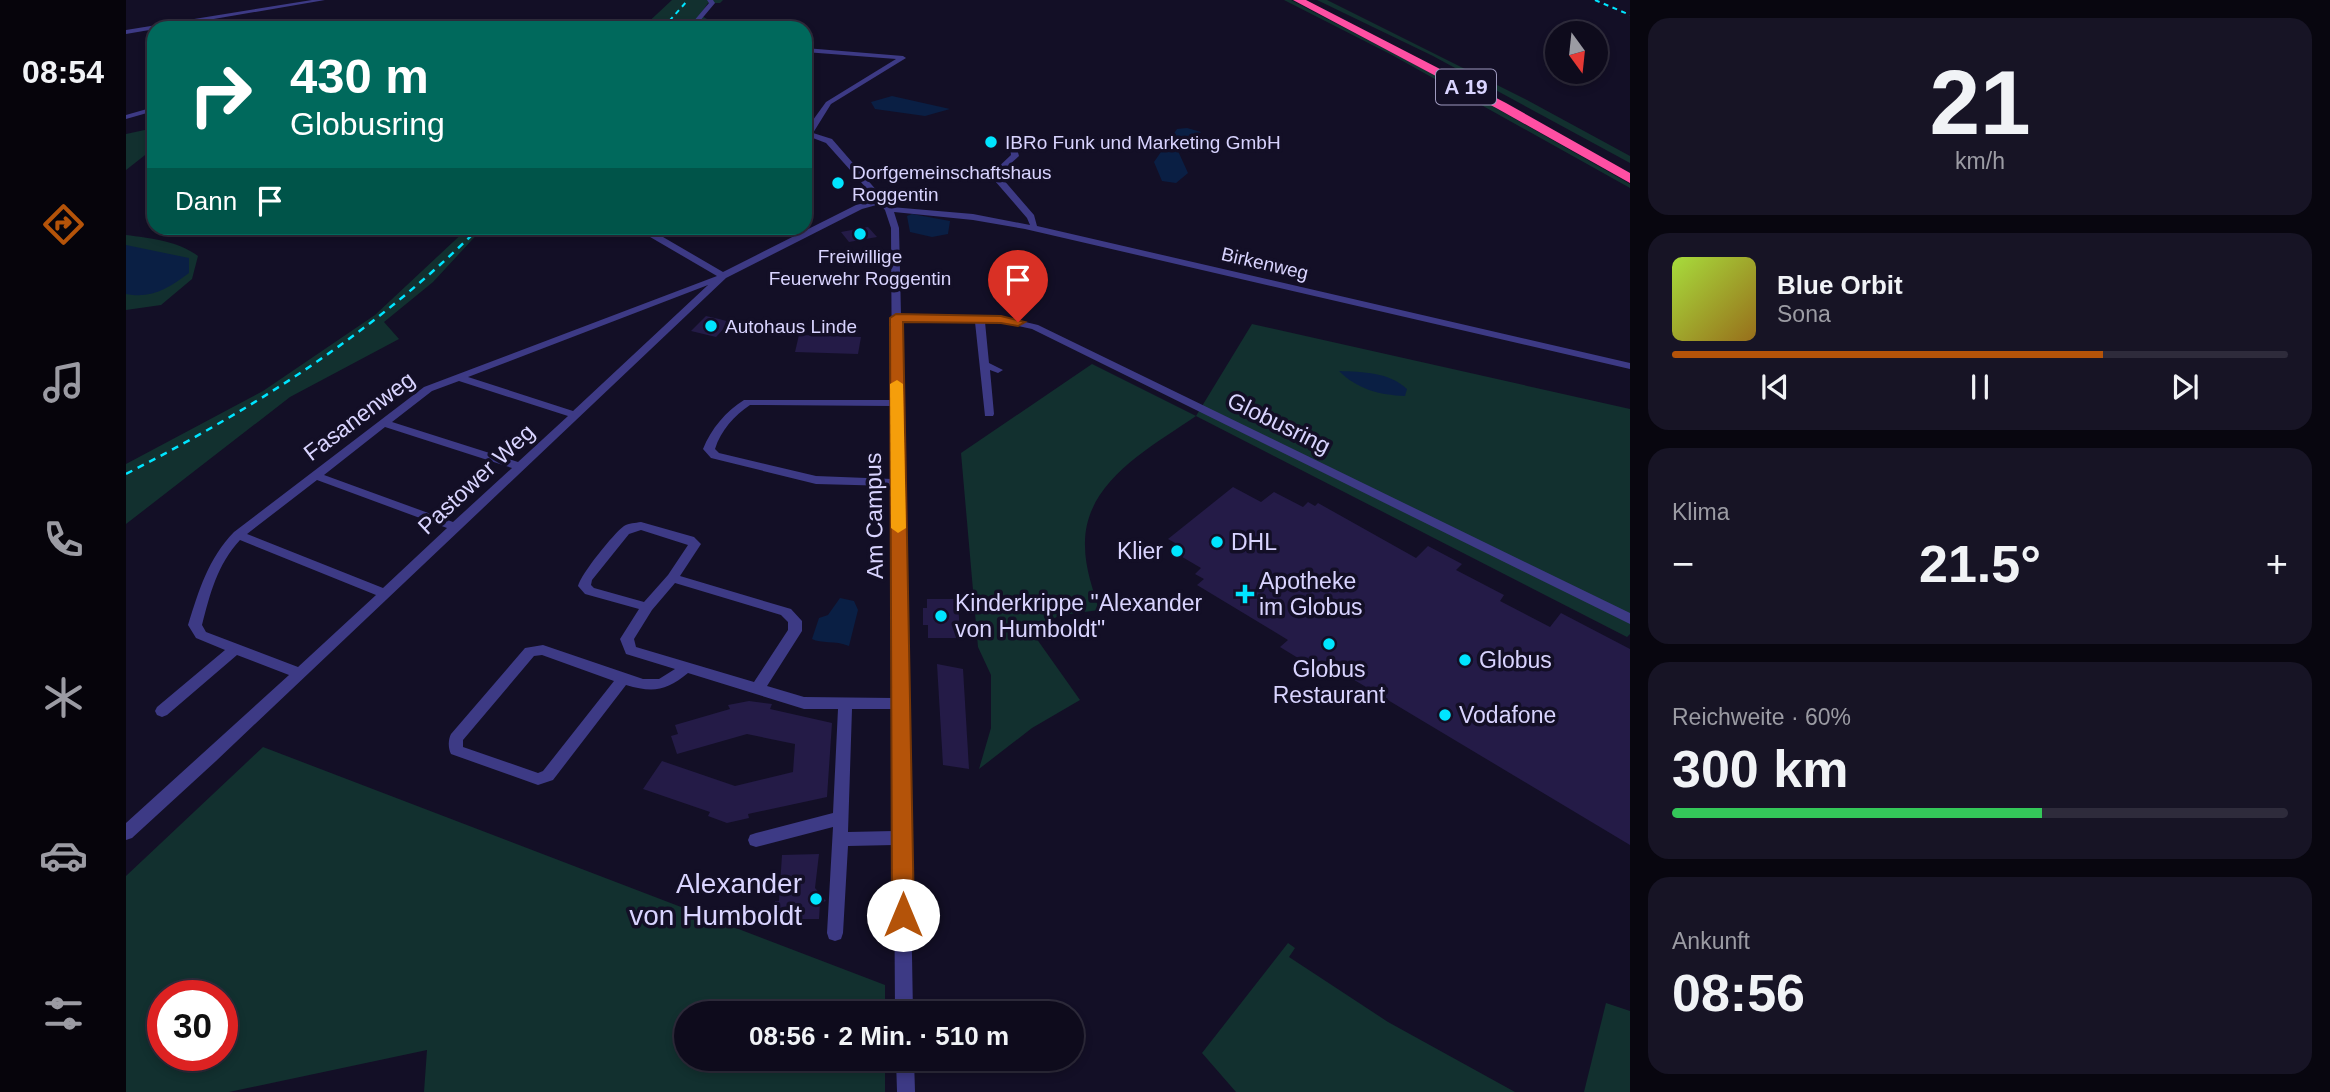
<!DOCTYPE html>
<html lang="de">
<head>
<meta charset="utf-8">
<style>
  :root { --surface:#0e0b1c; --page:#171425; --text:#f1f3f6; --muted:#9b9ba3; --line:#2e2b3b; --accent:#b45309 }
  body { margin:0; font-family:Arial,sans-serif; background:var(--page); color:var(--text); height:100vh; display:flex; flex-direction:column; font-size:26px; white-space:nowrap }
  * { box-sizing:border-box; margin:0 }
  p { font-size:23px; color:var(--muted) }
  .icon { flex:none; width:38px; height:38px; fill:none; stroke:currentColor; stroke-width:2; stroke-linecap:round; stroke-linejoin:round }
  .map { position:relative; flex:1; overflow:hidden }
  .drawer { display:flex; flex-direction:column; gap:18px; padding:18px; background:#08060f; width:700px }
  .drawer>* { flex:none }
  .top-card { position:absolute; left:21px; top:21px; width:665px; height:214px; border-radius:21px; box-shadow:0 4px 10px #0003,0 0 0 2px var(--line); background:#00695c; color:#fff; overflow:hidden }
  .needle { width:46px; rotate:165deg }
  .buttons { position:absolute; left:1419px; top:21px; display:grid; gap:14px }
  .buttons a { display:grid; place-items:center; width:63px; height:63px; border-radius:50%; background:var(--surface); box-shadow:0 4px 10px #0003,0 0 0 2px var(--line); font-size:35px }
  .speed { position:absolute; left:21px; top:980px; display:flex; gap:14px; font-size:35px; font-weight:700; text-align:center }
  .speed>* { display:grid; place-content:center; width:91px; height:91px; border-radius:50%; background:var(--surface); box-shadow:0 4px 10px #0003,0 0 0 2px var(--line); line-height:1 }
  .speed .limit { border:10px solid #d22; background:#fff; color:#111 }
  .pin { position:absolute; display:grid; place-items:center; width:60px; height:60px; color:#fff; margin:-72px -30px; border-radius:50% 50% 50% 0; rotate:-45deg; box-shadow:0 0 7px #0007 }
  .pin .icon { rotate:45deg }
  .me { position:absolute; width:77px; margin:-38px; rotate:0deg; stroke-linejoin:round; filter:drop-shadow(0 0 5px #0008) }
  .turn { display:flex; align-items:center; gap:24px; height:147px; padding:0 28px; font-size:32px }
  .turn .icon { width:91px; height:91px; stroke-width:2.5 }
  .turn b { display:block; font-size:49px; line-height:60px }
  .then { display:flex; align-items:center; height:66px; padding:0 28px; background:#0003; gap:14px; font-size:26px }
  .big { font-size:52px; font-weight:600; line-height:1.1 }
  .drawer .widget { flex:1; display:flex; flex-direction:column; justify-content:center; gap:10px; min-width:0; padding:0 24px; border-radius:21px; background:var(--page) }
  .drawer .dial { align-items:center; gap:0 }
  .dial b { font-size:91px; line-height:1 }
  .song { display:flex; align-items:center; gap:21px }
  .cover { width:84px; height:84px; border-radius:10px; background:linear-gradient(135deg,hsl(80 70% 55%),hsl(40 70% 35%)) }
  .played { height:7px; border-radius:4px; background:linear-gradient(90deg,var(--accent) 70%,var(--line) 70%) }
  .keys { display:flex; justify-content:space-around; direction:ltr }
  .heat { display:flex; justify-content:space-between; align-items:center; font-size:38px; direction:ltr }
  .charge { height:10px; border-radius:5px; background:linear-gradient(90deg,#34c759 60%,var(--line) 0) }
  .trip { position:absolute; left:548px; top:1001px; width:410px; height:70px; border-radius:35px; background:var(--surface); box-shadow:0 4px 10px #0003,0 0 0 2px var(--line); font-weight:600; line-height:70px; text-align:center }
  main { display:flex; flex:1; min-height:0 }
  .tabs { display:flex; flex-direction:column; width:126px; justify-content:space-around; align-items:center; background:#06040b; color:var(--muted) }
  .tabs .icon { width:49px; height:49px }
  .tabs .on { color:var(--accent) }
  .tabs b { font-size:32px; color:var(--text) }
  .map>svg:first-child { display:block }
  .green { fill:#12302f; fill-rule:evenodd }
  .water { fill:#0a1f44 }
  .building { fill:#241b47 }
  .lines { fill:none; stroke-linecap:round; stroke-linejoin:round }
  .street { fill:#3d3a85; fill-rule:evenodd }
  .highway { fill:#ff4fa3; fill-rule:evenodd }
  .rail-far1 { stroke:#00e5ff; stroke-width:2; stroke-dasharray:5 4.5; stroke-linecap:butt }
  .rail { stroke:#00e5ff; stroke-width:2.5; stroke-dasharray:7 6; stroke-linecap:butt }
  .route { fill:#b45309; stroke:#753606; stroke-width:2 }
  .slow { fill:#f59e0b }
  .poi-dot { fill:#00e5ff; stroke:#130f26; stroke-width:2.5 }
  .labels { text-anchor:middle; stroke-width:7; stroke-linejoin:round; paint-order:stroke }
  .far-poi-label { font-size:19px; fill:#d9d4ff; stroke:#130f26; text-anchor:start }
  .far-street-label { font-size:19px; fill:#d9d4ff; stroke:#130f26 }
  .shield { fill:#130f26; stroke:#9e99be; stroke-width:2 }
  .shield-label { font-size:21px; font-weight:bold; fill:#d9d4ff }
  .street-label { font-size:23px; fill:#d9d4ff; stroke:#130f26 }
  .poi-label { font-size:23px; fill:#d9d4ff; stroke:#130f26; text-anchor:start }
  .near-poi-label { font-size:28px; fill:#d9d4ff; stroke:#130f26; text-anchor:end }
</style>
</head>
<body>
<main>
<nav class="tabs">
<b>08:54</b>
<svg class="icon on" aria-label="directions" viewBox="0 0 24 24"><path d="M12 3l9 9-9 9-9-9zM9 14v-3h6M13 9l2 2-2 2"/></svg>
<svg class="icon" aria-label="music" viewBox="0 0 24 24"><path d="M9 18V5l10-2v13"/><circle cx="6" cy="18" r="3"/><circle cx="16" cy="16" r="3"/></svg>
<svg class="icon" aria-label="phone" viewBox="0 0 24 24"><path d="M5 4h4l2 5-3 2q2 4 5 5l2-3 5 2v4C11 20 4 13 5 4z"/></svg>
<svg class="icon" aria-label="climate" viewBox="0 0 24 24"><path d="M12 3v18M4 7l16 10M4 17L20 7"/></svg>
<svg class="icon" aria-label="car" viewBox="0 0 24 24"><path d="M5 17H2v-5l4-1 3-4h7l3 4 3 1v5h-3M9 17h6M6 11h13"/><circle cx="7" cy="17" r="2"/><circle cx="17" cy="17" r="2"/></svg>
<svg class="icon" aria-label="filters" viewBox="0 0 24 24"><path d="M4 7h16M4 17h16"/><circle cx="9" cy="7" r="2"/><circle cx="15" cy="17" r="2"/></svg>
</nav>
<div class="map">
<svg width="1504" height="1092" viewBox="0 0 1504 1092">
  <rect width="100%" height="100%" fill="#130f26"/>
  <g class="green">
    <polygon points="546,0 597,0 594,3 582,3 574,15 581,19 575,28 516,28"/>
    <polygon points="1158,0 1165,0 1336,89 1504,184 1504,188 1266,55"/>
    <polygon points="1191,0 1201,0 1401,100 1504,156 1504,163 1307,56"/>
    <polygon points="28,128 28,148 0,170 0,134"/>
    <polygon points="342,228 357,228 307,282 258,322 273,339 164,397 0,524 0,464 137,391 249,315"/>
    <path d="M 0,235 C 24,238 52,241 72,256 L 66,279 L 35,305 L 0,310 Z"/>
    <path d="M 1126,324 L 1504,409 L 1504,634 L 1501,637 L 1070,416 C 1024,448 957,482 959,546 C 959,568 967,589 973,610 L 936,615 L 903,628 L 954,700 L 906,728 L 853,769 L 865,728 L 865,675 L 852,647 L 835,453 L 966,364 L 1070,416 Z"/>
    <path d="M 137,747 L 759,985 L 759,1013 L 560,1013 L 560,1059 L 759,1059 L 759,1092 L 298,1092 L 301,1050 L 103,1092 L 0,1092 L 0,876 ZM 37,996 L 96,996 L 96,1055 L 37,1055 Z"/>
    <polygon points="1162,943 1169,948 1163,957 1262,1022 1389,1092 1110,1092 1076,1053"/>
    <polygon points="1480,1003 1504,1011 1504,1092 1458,1092"/>
  </g>
  <g class="water">
    <polygon points="766,96 824,109 799,116 749,109 745,102"/>
    <polygon points="1061,128 1075,132 1052,151 1062,173 1050,183 1036,181 1028,162 1051,129"/>
    <polygon points="786,214 824,221 822,234 806,237 784,232 781,216"/>
    <path d="M 0,245 L 63,258 L 63,273 C 43,288 26,299 0,294 Z"/>
    <path d="M 1213,371 C 1237,372 1263,372 1281,389 L 1279,396 C 1253,395 1231,389 1213,371 Z"/>
    <path d="M 714,598 L 728,601 L 732,610 L 723,646 C 709,640 695,644 686,639 L 693,618 L 702,615 Z"/>
  </g>
  <g class="building">
    <polygon points="742,227 751,237 723,242 715,232"/>
    <polygon points="580,316 593,319 604,322 590,337 565,331"/>
    <polygon points="673,335 735,337 732,354 669,352"/>
    <polygon points="1107,487 1135,502 1148,492 1177,507 1182,502 1189,506 1192,503 1290,558 1302,546 1336,564 1330,570 1378,595 1374,601 1424,627 1435,613 1504,649 1504,845 1215,672 1208,680 1154,647 1162,640 1071,585 1078,579 1069,574 1075,568 1046,551 1053,545 1042,539"/>
    <polygon points="801,599 832,599 834,638 802,638 802,625 797,625 797,608 801,608"/>
    <polygon points="811,664 837,669 843,769 817,765"/>
    <polygon points="623,701 646,704 644,709 706,723 701,797 622,814 623,818 601,823 582,816 584,812 517,789 536,761 609,786 667,772 669,744 621,734 551,754 545,736 552,734 549,725 604,709 602,705"/>
    <polygon points="693,854 689,888 700,901 694,903 693,919 648,919 649,901 653,901 656,855"/>
  </g>
  <g class="lines">
    <g class="street">
      <polygon points="186,0 199,0 0,34 0,30"/>
      <polygon points="581,0 587,0 589,3 568,28 562,28 583,3"/>
      <path d="M 679,48 L 777,56 L 780,58 L 705,104 L 687,133 L 706,139 L 765,207 L 847,214 L 904,225 L 901,218 L 869,181 L 866,173 L 885,155 L 884,146 L 895,143 L 899,145 L 891,149 L 893,156 L 874,173 L 876,178 L 908,215 L 911,226 L 1504,363 L 1504,369 L 899,229 L 847,220 L 768,212 L 773,228 L 775,315 L 875,316 L 912,325 L 1504,613 L 1504,624 L 906,329 L 875,322 L 859,322 L 863,363 L 877,370 L 872,373 L 864,370 L 868,414 L 867,416 L 859,416 L 849,322 L 775,321 L 787,1013 L 769,1013 L 768,845 L 722,846 L 717,933 L 715,939 L 709,941 L 703,939 L 701,933 L 707,827 L 630,847 L 624,845 L 622,840 L 624,835 L 630,833 L 707,813 L 712,709 L 678,709 L 562,673 C 540,691 527,693 500,685 L 427,780 L 412,785 L 325,754 C 322,748 322,740 325,734 L 399,648 L 417,645 L 517,679 L 533,679 L 549,669 L 500,654 L 494,639 L 513,609 L 459,594 L 452,586 C 455,574 488,533 498,526 C 503,523 509,523 515,522 L 568,537 L 575,544 L 554,576 L 665,609 L 676,621 L 676,631 L 641,686 L 678,697 L 767,698 L 766,486 L 690,484 L 585,458 L 577,449 C 585,429 600,411 618,400 L 766,400 L 765,228 L 759,210 L 754,204 L 736,209 L 600,278 L 90,761 L 6,838 L 0,840 L 0,823 L 163,675 L 111,655 L 41,715 L 36,717 L 31,715 L 29,711 L 31,707 L 99,650 L 70,638 L 62,625 C 73,590 82,559 108,532 L 298,387 L 591,276 L 519,234 L 519,230 L 525,230 L 597,272 L 730,205 L 751,200 L 700,143 L 679,135 L 679,131 L 700,102 L 770,59 L 679,52 ZM 582,285 L 447,411 L 342,377 ZM 333,381 L 442,416 L 392,462 L 266,422 L 306,391 ZM 624,405 L 766,406 L 766,479 L 690,476 L 593,453 L 589,449 C 595,430 608,416 624,405 ZM 259,427 L 386,468 L 327,522 L 198,475 ZM 191,480 L 321,528 L 257,588 L 121,534 ZM 515,530 L 562,545 L 542,575 L 518,602 L 468,588 L 465,585 L 466,580 L 503,534 ZM 114,540 L 250,595 L 172,667 L 80,632 L 76,625 C 84,594 91,565 114,540 ZM 549,583 L 655,615 L 662,622 L 662,630 L 628,682 L 510,647 L 508,639 L 526,610 ZM 416,655 L 488,681 L 417,771 L 412,773 L 337,747 L 337,740 L 408,656 ZM 726,709 L 767,709 L 768,831 L 722,832 Z"/>
      <polygon points="28,107 28,111 0,119 0,115"/>
      <polygon points="770,1059 788,1059 789,1092 771,1092"/>
    </g>
    <polygon class="highway" points="1167,0 1180,0 1380,103 1504,173 1504,183 1372,109"/>
    <g class="rail-far1">
      <polyline points="1469,0 1504,15"/>
      <polyline points="537,28 562,0"/>
    </g>
    <path class="rail" d="M 0,474 C 132,406 247,333 353,228"/>
  </g>
  <polygon class="route" points="770,314 875,316 899,322 892,326 875,323 777,322 788,915 785,922 777,925 770,922 766,915 764,318"/>
  <polygon class="slow" points="771,380 777,384 780,528 772,533 765,528 764,384"/>
  <g class="poi-dot">
    <circle cx="865" cy="142" r="7"/>
    <circle cx="712" cy="183" r="7"/>
    <circle cx="734" cy="234" r="7"/>
    <circle cx="585" cy="326" r="7"/>
    <circle cx="1091" cy="542" r="7"/>
    <circle cx="1051" cy="551" r="7"/>
    <path d="M1115.5 583.5h7v7h7v7h-7v7h-7v-7h-7v-7h7z"/>
    <circle cx="815" cy="616" r="7"/>
    <circle cx="1203" cy="644" r="7"/>
    <circle cx="1339" cy="660" r="7"/>
    <circle cx="1319" cy="715" r="7"/>
    <circle cx="690" cy="899" r="7"/>
  </g>
  <g class="labels">
    <g class="far-poi-label">
      <text x="879" y="149">IBRo Funk und Marketing GmbH</text>
      <text x="726" y="179">Dorfgemeinschaftshaus<tspan x="726" dy="22">Roggentin</tspan></text>
      <text x="734" y="263" text-anchor="middle">Freiwillige<tspan x="734" dy="22">Feuerwehr Roggentin</tspan></text>
      <text x="599" y="333">Autohaus Linde</text>
    </g>
    <g class="far-street-label">
      <text transform="translate(1139 263) rotate(13)" y="7">Birkenweg</text>
    </g>
    <rect class="shield" x="1310" y="69.5" width="60" height="35" rx="5"/>
    <g class="shield-label">
      <text x="1340" y="94">A 19</text>
    </g>
    <g class="street-label">
      <text transform="translate(233 416) rotate(-37)" y="8">Fasanenweg</text>
      <text transform="translate(1153 423) rotate(26)" y="8">Globusring</text>
      <text transform="translate(350 479) rotate(-43)" y="8">Pastower Weg</text>
      <text transform="translate(748 516) rotate(-91)" y="8">Am Campus</text>
    </g>
    <g class="poi-label">
      <text x="1105" y="550">DHL</text>
      <text x="1037" y="559" text-anchor="end">Klier</text>
      <text x="1133" y="589">Apotheke<tspan x="1133" dy="26">im Globus</tspan></text>
      <text x="829" y="611">Kinderkrippe "Alexander<tspan x="829" dy="26">von Humboldt"</tspan></text>
      <text x="1353" y="668">Globus</text>
      <text x="1203" y="677" text-anchor="middle">Globus<tspan x="1203" dy="26">Restaurant</tspan></text>
      <text x="1333" y="723">Vodafone</text>
    </g>
    <g class="near-poi-label">
      <text x="676" y="893">Alexander<tspan x="676" dy="32">von Humboldt</tspan></text>
    </g>
  </g>
</svg>
<div class="buttons">
<a><svg class="needle" viewBox="-14 -14 28 28"><path d="M0-13l5 13h-10z" fill="#e53935"/><path d="M0 13l5-13h-10z" fill="#9b9ba3"/></svg></a>
</div>
<div class="speed"><div class="limit">30</div></div>
<div class="pin" style="left:892px;top:322px;background:#d93025"><svg class="icon" aria-label="arrive" viewBox="0 0 24 24"><path d="M6 21V4h12l-3 4 3 4H6"/></svg></div>
<svg class="me" style="left:777px;top:915px" viewBox="-20 -20 40 40"><circle r="19" fill="#fff"/><path d="M0-13L10 11 0 6-10 11z" fill="#b45309"/></svg>
<div class="trip">08:56 · 2 Min. · 510 m</div>
<div class="top-card">
<div class="turn"><svg class="icon" aria-label="right" viewBox="0 0 24 24"><path d="M7 20v-9h11M14 6l5 5-5 5"/></svg><div><b>430 m</b>Globusring</div></div>
<div class="then">Dann<svg class="icon" aria-label="arrive" viewBox="0 0 24 24"><path d="M6 21V4h12l-3 4 3 4H6"/></svg></div>
</div>
</div>
<section class="drawer">
<div class="widget dial"><b>21</b><p>km/h</p></div>
<div class="widget">
<div class="song"><i class="cover"></i><div><b>Blue Orbit</b><p>Sona</p></div></div>
<div class="played"></div>
<div class="keys"><svg class="icon" aria-label="previous" viewBox="0 0 24 24"><path d="M18 5L8 12l10 7zM5 5v14"/></svg><svg class="icon" aria-label="pause" viewBox="0 0 24 24"><path d="M8 5v14M16 5v14"/></svg><svg class="icon" aria-label="next" viewBox="0 0 24 24"><path d="M6 5l10 7-10 7zM19 5v14"/></svg></div>
</div>
<div class="widget"><p>Klima</p>
<div class="heat"><a>−</a><b class="big">21.5°</b><a>+</a></div>
</div>
<div class="widget"><p>Reichweite · 60%</p><b class="big">300 km</b><div class="charge"></div></div>
<div class="widget"><p>Ankunft</p><b class="big">08:56</b></div>
</section>
</main>
</body>
</html>
